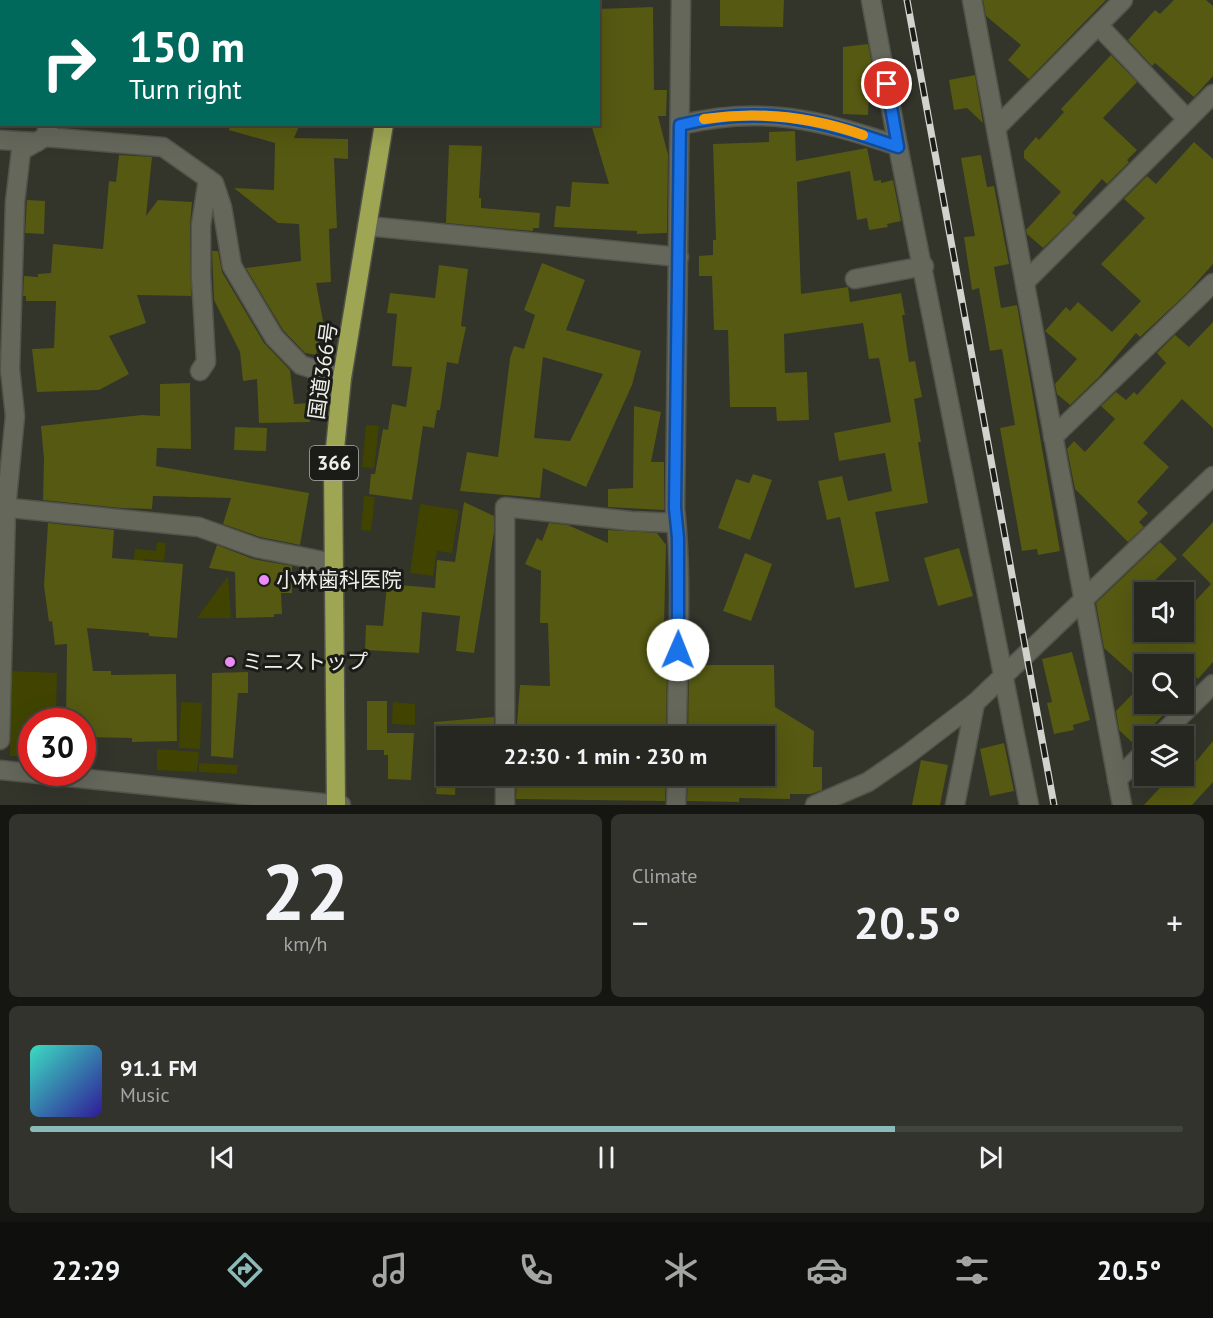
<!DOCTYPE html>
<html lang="en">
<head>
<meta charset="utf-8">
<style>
  :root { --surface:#262720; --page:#32332d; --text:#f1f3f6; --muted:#a4a5a5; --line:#42443e; --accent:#8bbbb9 }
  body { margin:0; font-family:"PT Sans","Noto Sans JP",sans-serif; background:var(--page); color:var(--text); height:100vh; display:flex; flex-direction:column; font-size:22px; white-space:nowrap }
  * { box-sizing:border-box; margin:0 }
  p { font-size:20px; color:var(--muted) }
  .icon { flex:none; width:33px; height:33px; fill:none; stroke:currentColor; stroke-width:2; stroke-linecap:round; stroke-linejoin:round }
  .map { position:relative; height:805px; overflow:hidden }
  .side { display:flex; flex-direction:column; gap:9px; padding:9px; background:#151512; flex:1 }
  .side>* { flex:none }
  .guide { position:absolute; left:0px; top:0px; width:600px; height:126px; box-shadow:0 6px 24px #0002,0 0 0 2px var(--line); background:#00695c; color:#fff; overflow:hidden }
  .tools { position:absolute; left:1134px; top:582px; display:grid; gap:12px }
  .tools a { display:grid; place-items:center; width:60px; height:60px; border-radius:0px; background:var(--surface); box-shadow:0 6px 24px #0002,0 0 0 2px var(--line); font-size:30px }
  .speed { position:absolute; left:18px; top:708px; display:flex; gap:12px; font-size:30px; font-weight:700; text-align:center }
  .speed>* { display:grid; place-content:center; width:78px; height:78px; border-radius:50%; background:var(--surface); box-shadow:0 6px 24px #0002,0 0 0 2px var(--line); line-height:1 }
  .speed .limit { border:9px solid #d22; background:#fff; color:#111 }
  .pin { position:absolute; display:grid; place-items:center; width:51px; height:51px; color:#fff; margin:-26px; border:3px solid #fff; border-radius:50%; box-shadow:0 2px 6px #0007 }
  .me { position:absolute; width:66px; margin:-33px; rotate:1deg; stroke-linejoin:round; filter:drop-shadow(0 0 4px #0008) }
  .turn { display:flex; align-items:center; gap:21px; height:126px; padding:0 30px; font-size:27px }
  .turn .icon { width:78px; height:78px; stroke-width:2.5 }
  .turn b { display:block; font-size:42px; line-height:51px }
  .big { font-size:45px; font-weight:700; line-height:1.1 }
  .side .card { flex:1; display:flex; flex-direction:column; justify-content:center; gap:9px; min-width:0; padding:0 21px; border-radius:9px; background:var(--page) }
  .side .dial { align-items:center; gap:0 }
  .dial b { font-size:78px; line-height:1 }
  .song { display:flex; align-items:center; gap:18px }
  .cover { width:72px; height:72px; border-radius:9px; background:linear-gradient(135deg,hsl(170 70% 55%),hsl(250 70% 35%)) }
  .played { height:6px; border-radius:3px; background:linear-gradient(90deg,var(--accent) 75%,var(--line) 75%) }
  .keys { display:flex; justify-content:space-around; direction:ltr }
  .heat { display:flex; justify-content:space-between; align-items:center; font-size:33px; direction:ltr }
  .side .tiles { flex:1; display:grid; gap:9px; grid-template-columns:1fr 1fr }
  .card:last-child { grid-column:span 2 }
  .trip { position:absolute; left:436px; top:726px; width:339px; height:60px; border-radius:0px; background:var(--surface); box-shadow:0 6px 24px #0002,0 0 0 2px var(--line); font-weight:700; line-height:60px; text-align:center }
  .tab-bar { display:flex; height:96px; justify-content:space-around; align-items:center; background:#0f100d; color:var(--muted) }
  .tab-bar .icon { width:42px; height:42px }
  .tab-bar .active { color:var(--accent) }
  .tab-bar b { font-size:27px; color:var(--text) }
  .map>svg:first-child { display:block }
  .green { fill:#404400 }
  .building { fill:#555911; fill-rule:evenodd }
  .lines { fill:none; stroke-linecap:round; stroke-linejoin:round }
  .minor-casing { stroke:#52534a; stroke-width:21 }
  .highway-casing { stroke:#52534a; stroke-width:21 }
  .minor { stroke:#65675b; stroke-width:18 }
  .highway { stroke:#9fa653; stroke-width:18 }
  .rail-casing { stroke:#d2d3cd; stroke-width:7 }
  .rail { stroke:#1b1c17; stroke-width:4.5; stroke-dasharray:14; stroke-linecap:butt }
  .route-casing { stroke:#114b97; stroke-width:15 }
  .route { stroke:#1a73e8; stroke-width:10 }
  .slow { stroke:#f59e0b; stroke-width:10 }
  .poi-dot { fill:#ed8cf9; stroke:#1b1c17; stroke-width:2 }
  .labels { text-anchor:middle; stroke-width:6; stroke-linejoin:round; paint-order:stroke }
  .shield { fill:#1b1c17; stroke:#afb0aa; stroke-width:1.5 }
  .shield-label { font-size:20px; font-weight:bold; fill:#eeefe9 }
  .street-label { font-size:21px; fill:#eeefe9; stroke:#1b1c17 }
  .poi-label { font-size:21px; fill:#eeefe9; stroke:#1b1c17; text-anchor:start }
</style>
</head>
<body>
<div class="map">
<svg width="1213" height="805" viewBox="0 0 1213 805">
  <rect width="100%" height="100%" fill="#33342a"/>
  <g class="green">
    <polygon points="366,425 379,426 374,468 362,467"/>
    <polygon points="364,496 375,497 371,531 361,530"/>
    <polygon points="420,504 459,510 452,553 437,551 433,576 410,573"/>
    <polygon points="157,542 166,543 164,561 143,559 142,567 133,566 135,549 156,551"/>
    <polygon points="228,576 231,618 197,618"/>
    <polygon points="12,671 57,673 56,721 32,722 31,756 10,756"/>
    <polygon points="181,702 202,703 200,749 179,748"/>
    <polygon points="393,702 415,704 415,725 392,724"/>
    <polygon points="157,749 199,752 197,772 157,770"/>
    <polygon points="199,763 238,765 237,774 199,772"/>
  </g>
  <g class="building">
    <polygon points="720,0 784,0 783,27 720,26"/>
    <polygon points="983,0 1106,0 1029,79 1008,60 1021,45 986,16"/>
    <polygon points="1174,0 1206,0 1213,6 1213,76 1194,97 1155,63 1152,66 1128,40 1155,10 1160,14"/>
    <polygon points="653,7 654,90 667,90 666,116 658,116 668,155 667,233 637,234 637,231 554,227 556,206 570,207 572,182 609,184 591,124 598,124 598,9"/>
    <polygon points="868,44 873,70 873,90 869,90 868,115 843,114 843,47"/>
    <polygon points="1111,55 1137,82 1103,118 1137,150 1127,160 1129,162 1107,184 1102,179 1072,213 1076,216 1043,248 1027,234 1026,230 1061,192 1024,158 1024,151 1036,137 1039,140 1064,112 1061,109"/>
    <polygon points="975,75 983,123 967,108 954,110 949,80"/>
    <polygon points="230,124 300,124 294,138 348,139 348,159 334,158 337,228 329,229 331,282 316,283 323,321 316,355 305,353 283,330 246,268 301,261 299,224 278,223 234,188 274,190 275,143 229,130"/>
    <polygon points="795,131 796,161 867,148 874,181 881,180 881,183 893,180 901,221 887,224 888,227 869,230 867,218 857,220 850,171 797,182 801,294 848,287 850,302 901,293 905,315 902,315 909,362 915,361 922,397 914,399 921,442 918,442 928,503 875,512 889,581 855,588 840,517 827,520 818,481 842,476 848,501 892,491 885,453 839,461 834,433 891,422 879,358 869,359 863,323 784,334 785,373 807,372 809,420 777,421 776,407 730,407 728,330 714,330 712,276 699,276 699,256 713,255 713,240 716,240 713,144 769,142 769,132"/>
    <polygon points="1194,142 1213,159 1213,264 1188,292 1140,337 1136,333 1099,377 1070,405 1057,394 1055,384 1077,359 1045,331 1066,307 1070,311 1078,302 1112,332 1141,301 1101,264 1145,218 1124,199 1147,176 1156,184"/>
    <polygon points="449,145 482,146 479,198 481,198 481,208 540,213 539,228 533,228 533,231 446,223"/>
    <polygon points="119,155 152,157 146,216 158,200 192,202 190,225 191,296 137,295 146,323 109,336 129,374 99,390 37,392 32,349 54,348 56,301 26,301 26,296 23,296 24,276 38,277 38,274 51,273 53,244 103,249 109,181 116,182"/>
    <polygon points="981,155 987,187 994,186 1009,264 994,267 1001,308 1017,305 1060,551 1038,555 1037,549 1022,551 1000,428 1015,425 1002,349 990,351 979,288 972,290 964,237 975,236 961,158"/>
    <polygon points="27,200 45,201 44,234 25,233"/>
    <polygon points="212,251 218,251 222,272 264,343 290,370 294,404 309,403 310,422 259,423 257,379 243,381 240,352 214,300"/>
    <path d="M 542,263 L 585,280 L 566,330 L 641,351 L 632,385 L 586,487 L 543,468 L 540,498 L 460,491 L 467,452 L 498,457 L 510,358 L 514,346 L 524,349 L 535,315 L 524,310 ZM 543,357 L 603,374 L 570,441 L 534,438 Z"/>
    <polygon points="439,265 468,269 461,326 466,327 458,364 447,362 440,410 437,410 434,428 423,426 412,500 369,494 371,474 375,474 383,429 388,430 392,404 406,407 412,367 392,366 397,314 387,313 390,293 435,298"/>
    <polygon points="1213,322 1213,428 1182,399 1143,443 1169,467 1137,502 1148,513 1139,522 1144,527 1128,542 1075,489 1067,449 1074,441 1085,452 1115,419 1101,406 1116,392 1126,400 1134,392 1137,395 1166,363 1157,353 1175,335 1189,347"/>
    <polygon points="190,383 191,449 157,448 156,466 309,493 300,545 260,537 223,524 231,498 153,496 152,509 121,508 43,500 44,459 41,426 142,415 160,416 160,384"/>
    <polygon points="634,406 661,412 651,462 664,462 664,510 608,507 608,489 633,488"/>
    <polygon points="235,427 267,428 266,451 234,450"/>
    <polygon points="753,474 772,480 750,540 718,528 736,479 749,483"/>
    <polygon points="464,502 494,516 494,532 474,653 456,651 460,616 422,612 419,653 365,650 366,625 383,626 387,584 435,588 437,560 455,562"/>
    <polygon points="1213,522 1213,662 1198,679 1184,664 1144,664 1144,704 1152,704 1164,714 1135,745 1119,730 1116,711 1143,683 1104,648 1096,603 1160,542 1177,559 1144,591 1144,632 1184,632 1184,613 1211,584 1182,555"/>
    <polygon points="48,523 114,530 112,558 183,564 177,638 149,636 149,633 87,628 93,671 111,671 111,675 176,674 177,741 132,742 132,738 82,737 82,722 66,722 67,644 55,645 52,621 49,622 44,586"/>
    <polygon points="549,523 568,525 608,543 608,530 657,533 666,545 663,665 667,665 666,736 516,736 520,685 550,686 548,623 540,623 541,571 525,564 537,538 542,541"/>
    <polygon points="217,545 253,559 292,566 292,593 281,593 282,614 274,614 274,617 236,618 235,572 209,568"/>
    <polygon points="959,548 973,596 938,606 924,558"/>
    <polygon points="745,553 772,564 751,621 723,611"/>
    <polygon points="1072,652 1090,720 1073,725 1074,730 1054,734 1047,703 1052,702 1042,659"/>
    <polygon points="689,665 774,665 775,707 814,731 813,767 822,767 822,790 811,794 790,794 790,799 739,798 739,802 687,801 688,776 765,776 765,736 688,736"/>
    <polygon points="248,672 248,693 238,693 233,758 211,756 212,673"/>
    <polygon points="367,701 387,701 387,733 414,733 411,780 388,779 388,755 384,755 384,750 367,750"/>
    <polygon points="494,717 494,736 434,736 434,722"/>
    <polygon points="1213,741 1213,782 1192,805 1144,805 1171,776 1184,776"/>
    <polygon points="1004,743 1014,791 990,796 980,749"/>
    <polygon points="921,760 948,765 940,805 912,805"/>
    <polygon points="438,776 456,776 455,795 436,794"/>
    <polygon points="517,776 666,776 665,801 516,799"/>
  </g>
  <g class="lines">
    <g class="minor-casing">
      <g id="minor">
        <polyline points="48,0 48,2"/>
        <polyline points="347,0 350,2"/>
        <polyline points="871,0 898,146 1029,805"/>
        <polyline points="972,0 1122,805"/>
        <polyline points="225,2 225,0"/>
        <polyline points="1098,25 1187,119"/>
        <polyline points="0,47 2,47"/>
        <path d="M 680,125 C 763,105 820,120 898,146"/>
        <polyline points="997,127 1123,0"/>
        <polyline points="45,137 163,147 214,183 222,207 232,266 274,337 301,365 342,378"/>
        <polyline points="0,140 37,142"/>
        <polyline points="367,226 679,257"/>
        <polyline points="855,279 924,266"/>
        <polyline points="1025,282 1213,94"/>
        <polyline points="200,371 206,362 201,276 201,225 208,179"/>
        <polyline points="1053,437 1213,283"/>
        <polyline points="0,507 199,527 257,548 333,563"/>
        <polyline points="505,736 505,507 631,521 676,523"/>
        <path d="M 677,736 C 677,660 683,584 675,508 L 681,0"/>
        <polyline points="1160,736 1213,684"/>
        <polyline points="0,740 6,508 15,416 10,369 15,202 21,151 45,137 49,124"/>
        <polyline points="0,770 341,805"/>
        <polyline points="1117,780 1144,752"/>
        <polyline points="505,805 505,776"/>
        <polyline points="676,805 677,776"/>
        <polyline points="815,805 868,782 907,755 975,703 1213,476"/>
        <polyline points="955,805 975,703"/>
      </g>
    </g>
    <g class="highway-casing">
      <g id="highway">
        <polyline points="405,2 405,0"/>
        <polyline points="336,805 333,469 342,378 384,124"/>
      </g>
    </g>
    <use href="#minor" class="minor"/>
    <use href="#highway" class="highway"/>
    <g class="rail-casing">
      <polyline id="rail" points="907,0 1054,805"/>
    </g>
    <use href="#rail" class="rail"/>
  </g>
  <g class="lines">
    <g class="route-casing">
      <path id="route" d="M 678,650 L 678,538 L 675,508 L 680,125 C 763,104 820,120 898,147 L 887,84"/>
    </g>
    <use href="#route" class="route"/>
    <path class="slow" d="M 704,119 C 758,111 812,117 863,135"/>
  </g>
  <g class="poi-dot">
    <circle cx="264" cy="580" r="6"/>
    <circle cx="230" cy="662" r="6"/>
  </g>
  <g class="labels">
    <rect class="shield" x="310" y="446" width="48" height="34" rx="4.5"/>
    <g class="shield-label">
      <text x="334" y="470">366</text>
    </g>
    <g class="street-label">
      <text transform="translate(323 371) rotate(-82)" y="7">国道366号</text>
    </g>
    <g class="poi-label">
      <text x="276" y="587">小林歯科医院</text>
      <text x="242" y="669">ミニストップ</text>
    </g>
  </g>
</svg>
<div class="tools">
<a><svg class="icon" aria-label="sound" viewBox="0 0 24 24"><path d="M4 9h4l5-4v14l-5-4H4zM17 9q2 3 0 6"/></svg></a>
<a><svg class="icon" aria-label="search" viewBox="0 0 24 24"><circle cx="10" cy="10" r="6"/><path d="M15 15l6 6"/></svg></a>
<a><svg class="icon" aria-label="layers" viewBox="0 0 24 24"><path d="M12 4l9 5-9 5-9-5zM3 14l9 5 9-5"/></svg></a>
</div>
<div class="speed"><div class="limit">30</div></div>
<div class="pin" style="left:887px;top:84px;background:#d93025"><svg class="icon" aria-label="arrive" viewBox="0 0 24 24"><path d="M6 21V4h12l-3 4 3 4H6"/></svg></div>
<svg class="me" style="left:678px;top:650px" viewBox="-20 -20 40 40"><circle r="19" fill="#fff"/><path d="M0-13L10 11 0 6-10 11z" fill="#1a73e8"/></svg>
<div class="trip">22:30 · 1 min · 230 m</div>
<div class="guide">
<div class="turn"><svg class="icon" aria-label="right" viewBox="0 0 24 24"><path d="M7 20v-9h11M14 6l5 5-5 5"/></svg><div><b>150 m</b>Turn right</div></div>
</div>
</div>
<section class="side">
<div class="tiles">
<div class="card dial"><b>22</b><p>km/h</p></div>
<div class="card"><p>Climate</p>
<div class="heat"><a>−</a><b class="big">20.5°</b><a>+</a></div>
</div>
<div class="card">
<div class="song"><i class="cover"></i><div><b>91.1 FM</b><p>Music</p></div></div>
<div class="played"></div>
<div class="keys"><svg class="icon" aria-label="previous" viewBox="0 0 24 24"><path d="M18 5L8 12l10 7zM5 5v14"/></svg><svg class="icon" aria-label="pause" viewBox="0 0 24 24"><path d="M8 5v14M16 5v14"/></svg><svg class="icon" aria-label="next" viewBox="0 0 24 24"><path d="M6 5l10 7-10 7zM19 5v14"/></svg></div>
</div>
</div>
</section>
<nav class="tab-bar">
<b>22:29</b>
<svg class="icon active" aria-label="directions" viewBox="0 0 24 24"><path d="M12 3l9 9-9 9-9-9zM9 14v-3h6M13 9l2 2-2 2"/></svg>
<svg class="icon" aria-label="music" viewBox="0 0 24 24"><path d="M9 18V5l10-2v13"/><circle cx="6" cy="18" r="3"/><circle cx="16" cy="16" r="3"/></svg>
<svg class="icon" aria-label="phone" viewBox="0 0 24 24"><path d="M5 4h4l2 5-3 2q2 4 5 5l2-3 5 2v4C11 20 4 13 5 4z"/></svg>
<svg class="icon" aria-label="climate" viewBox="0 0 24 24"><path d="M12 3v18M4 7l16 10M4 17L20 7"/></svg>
<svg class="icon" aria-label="car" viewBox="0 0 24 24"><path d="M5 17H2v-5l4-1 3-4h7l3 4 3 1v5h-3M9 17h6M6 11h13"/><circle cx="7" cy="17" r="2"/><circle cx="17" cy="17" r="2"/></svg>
<svg class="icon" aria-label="filters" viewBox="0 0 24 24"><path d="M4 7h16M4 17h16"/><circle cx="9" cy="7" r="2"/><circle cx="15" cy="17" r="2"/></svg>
<b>20.5°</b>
</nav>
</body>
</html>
